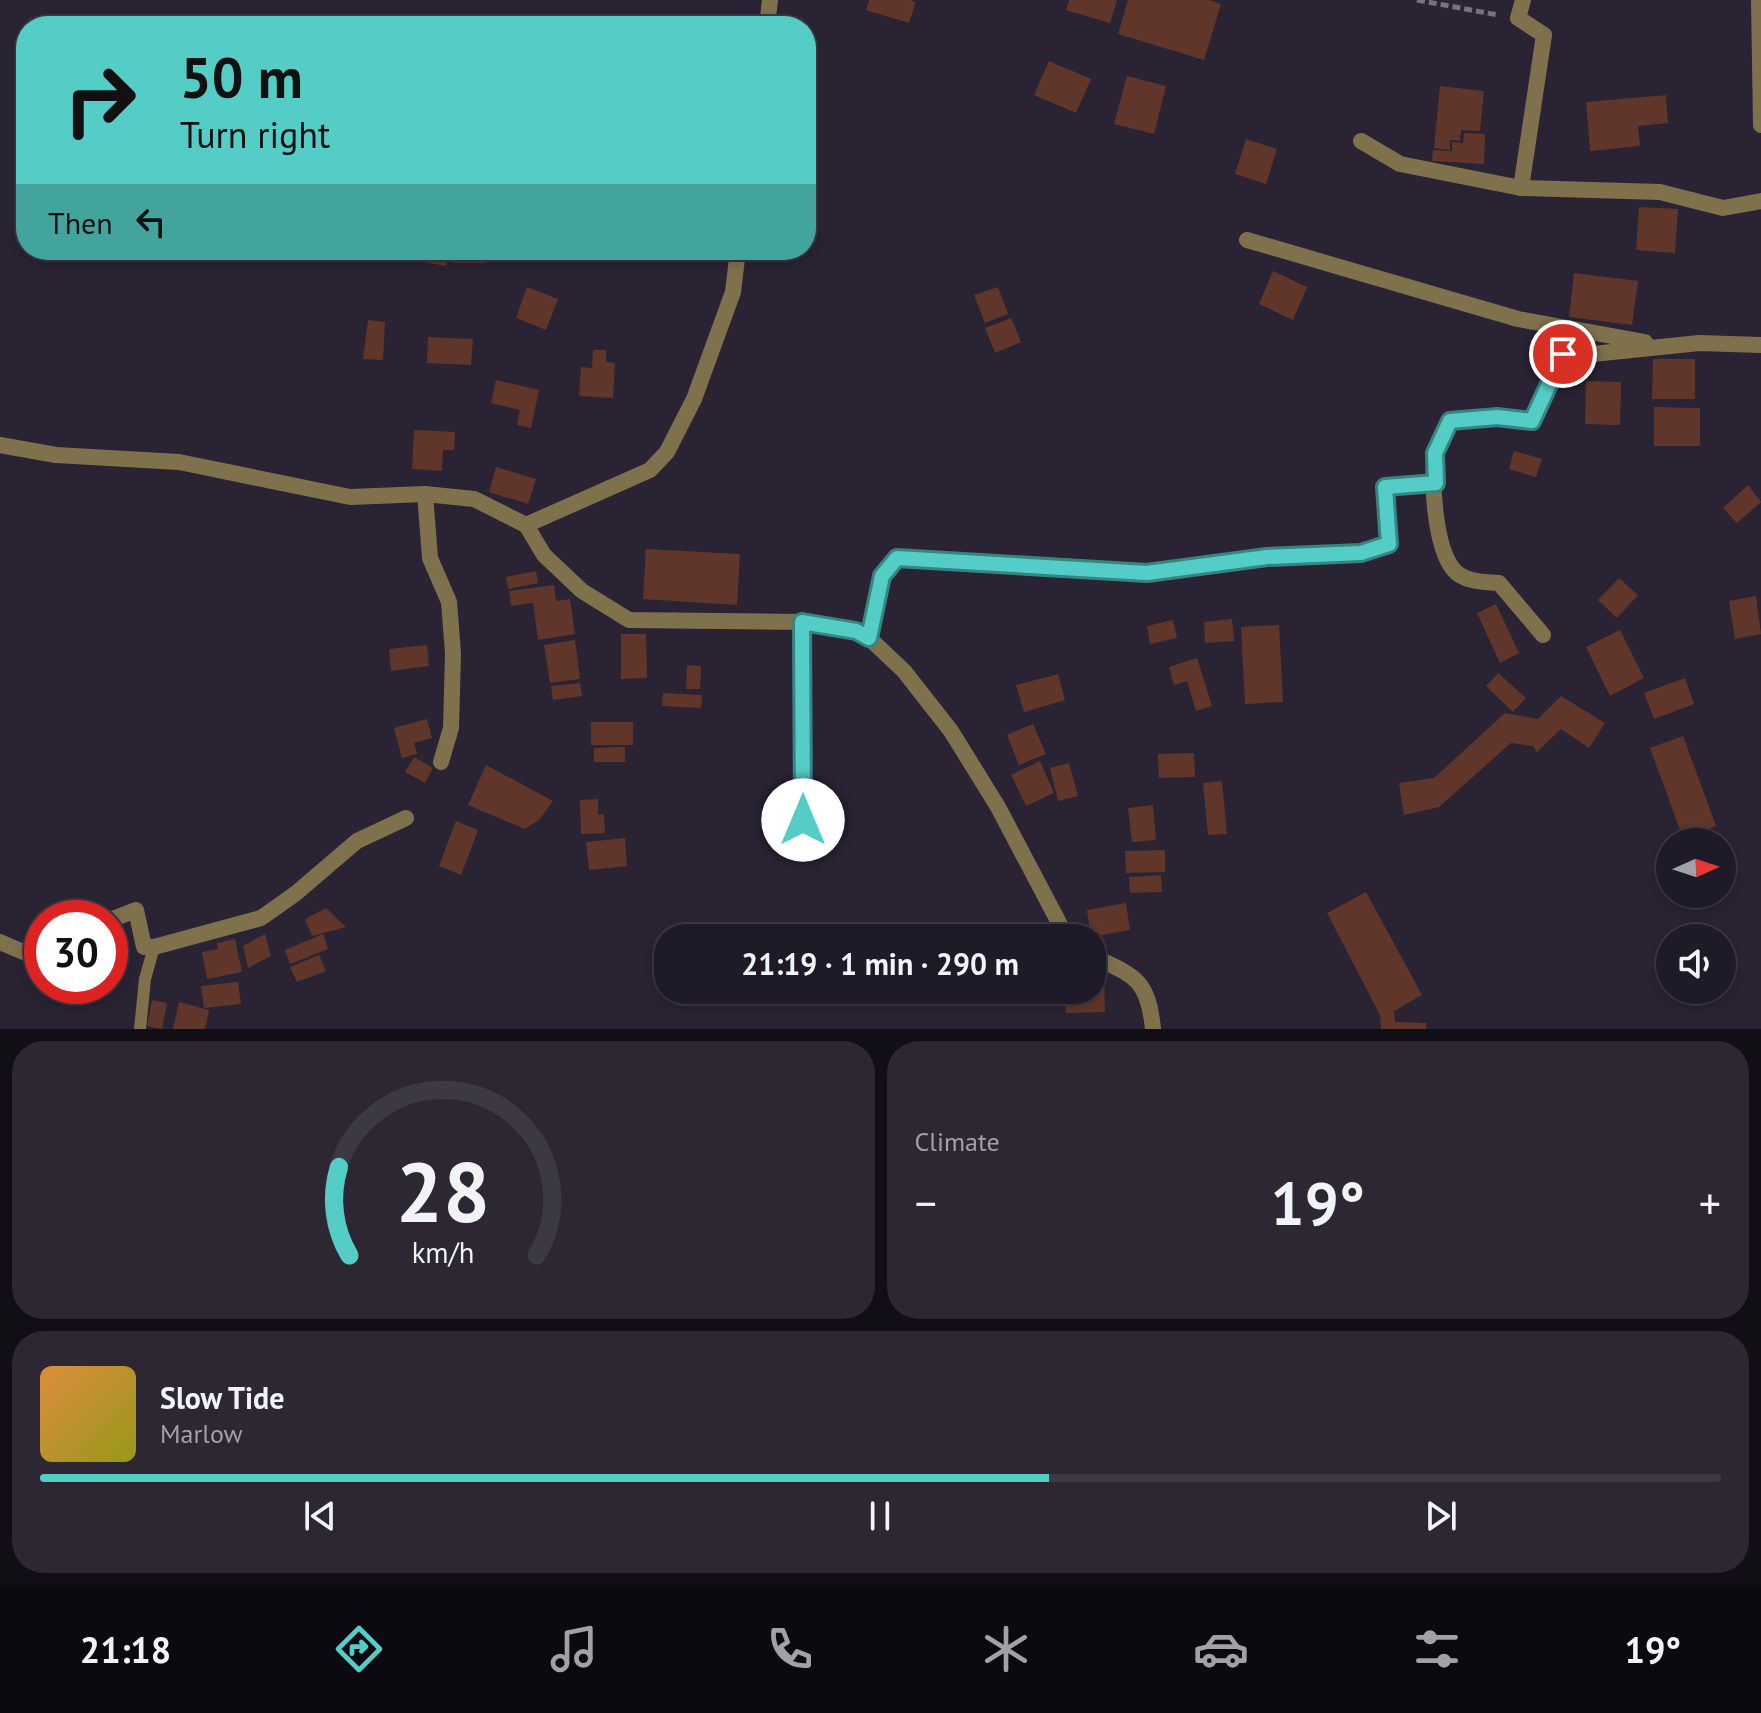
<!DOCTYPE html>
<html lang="en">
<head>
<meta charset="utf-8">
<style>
  :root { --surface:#1f1a27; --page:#2c2733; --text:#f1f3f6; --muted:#a1a1a7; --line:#3c3844; --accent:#54cdc6 }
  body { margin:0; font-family:"PT Sans",sans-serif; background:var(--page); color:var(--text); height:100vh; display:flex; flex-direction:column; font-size:30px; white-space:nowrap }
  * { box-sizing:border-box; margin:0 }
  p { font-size:26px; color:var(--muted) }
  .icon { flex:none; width:44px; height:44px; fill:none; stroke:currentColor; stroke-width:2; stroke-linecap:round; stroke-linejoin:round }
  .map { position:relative; height:1029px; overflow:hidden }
  .side { display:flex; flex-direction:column; gap:12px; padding:12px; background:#110e15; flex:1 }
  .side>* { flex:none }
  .banner { position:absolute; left:16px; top:16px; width:800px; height:244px; border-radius:32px; box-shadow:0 4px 12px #0003,0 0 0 2px var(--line); background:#54cdc6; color:#111; overflow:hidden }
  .needle { width:52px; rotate:87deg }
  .buttons { position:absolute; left:1656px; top:828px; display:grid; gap:16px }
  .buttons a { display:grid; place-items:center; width:80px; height:80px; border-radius:50%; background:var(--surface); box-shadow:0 4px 12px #0003,0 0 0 2px var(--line); font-size:40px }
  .speed { position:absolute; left:24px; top:900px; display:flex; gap:16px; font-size:40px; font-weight:700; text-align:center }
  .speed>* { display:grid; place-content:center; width:104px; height:104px; border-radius:50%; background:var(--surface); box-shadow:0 4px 12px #0003,0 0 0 2px var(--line); line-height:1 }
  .speed .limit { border:12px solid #d22; background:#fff; color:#111 }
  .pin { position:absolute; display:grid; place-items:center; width:68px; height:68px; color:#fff; margin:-34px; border:4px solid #fff; border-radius:50%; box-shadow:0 2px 8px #0007 }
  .me { position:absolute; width:88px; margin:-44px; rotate:0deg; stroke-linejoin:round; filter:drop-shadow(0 0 6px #0008) }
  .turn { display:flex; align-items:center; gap:28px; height:168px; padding:0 32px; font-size:36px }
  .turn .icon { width:104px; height:104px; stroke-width:2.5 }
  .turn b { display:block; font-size:56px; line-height:68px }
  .then { display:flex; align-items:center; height:76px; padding:0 32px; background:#0003; gap:16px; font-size:30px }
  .big { font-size:60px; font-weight:600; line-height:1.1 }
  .side .card { flex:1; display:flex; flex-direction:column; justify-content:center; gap:12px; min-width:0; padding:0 28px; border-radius:32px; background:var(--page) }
  .side .dial { align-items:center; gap:0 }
  .dial svg { height:208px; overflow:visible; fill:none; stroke:var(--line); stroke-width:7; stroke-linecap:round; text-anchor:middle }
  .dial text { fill:var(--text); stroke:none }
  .song { display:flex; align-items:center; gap:24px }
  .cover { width:96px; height:96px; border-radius:12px; background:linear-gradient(135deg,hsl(30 70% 55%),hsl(60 70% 35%)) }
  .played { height:8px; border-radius:4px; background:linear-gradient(90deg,var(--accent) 60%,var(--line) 60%) }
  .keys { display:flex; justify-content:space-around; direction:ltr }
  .heat { display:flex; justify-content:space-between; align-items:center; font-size:44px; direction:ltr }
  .side .tiles { flex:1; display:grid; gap:12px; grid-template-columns:1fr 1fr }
  .card:last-child { grid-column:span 2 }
  .trip { position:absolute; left:654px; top:924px; width:452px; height:80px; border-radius:32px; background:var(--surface); box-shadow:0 4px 12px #0003,0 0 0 2px var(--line); font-weight:600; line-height:80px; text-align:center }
  .dock { display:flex; height:128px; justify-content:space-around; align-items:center; background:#0c0a10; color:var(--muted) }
  .dock .icon { width:56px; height:56px }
  .dock .selected { color:var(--accent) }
  .dock b { font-size:36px; color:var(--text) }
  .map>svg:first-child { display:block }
  .building { fill:#60362b }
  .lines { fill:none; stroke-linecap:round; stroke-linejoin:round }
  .path { stroke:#767180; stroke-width:5; stroke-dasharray:8 4; stroke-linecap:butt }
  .lane { stroke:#7f714c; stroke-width:12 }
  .street { stroke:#7f714c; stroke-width:16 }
  .route-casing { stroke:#378581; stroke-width:20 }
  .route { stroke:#54cdc6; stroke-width:14 }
</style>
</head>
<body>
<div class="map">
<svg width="1761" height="1029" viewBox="0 0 1761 1029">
  <rect width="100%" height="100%" fill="#292334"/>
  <g class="building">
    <polygon points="869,0 910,0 916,2 909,23 866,10"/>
    <polygon points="1069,0 1117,0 1110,23 1066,10"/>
    <polygon points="1128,0 1209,0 1221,4 1204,60 1118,34"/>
    <polygon points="1049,61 1091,79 1076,113 1034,95"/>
    <polygon points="1127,76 1166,86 1154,134 1114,124"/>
    <polygon points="1440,86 1484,91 1480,131 1461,130 1460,141 1450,140 1450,150 1434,148"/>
    <polygon points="1666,95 1668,123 1638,126 1640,146 1590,151 1586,102"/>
    <polygon points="1464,133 1485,134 1484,164 1432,161 1433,150 1452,151 1452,142 1463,143"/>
    <polygon points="1246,139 1277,149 1266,184 1235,174"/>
    <polygon points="1639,207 1678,209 1675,253 1636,250"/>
    <polygon points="421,250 450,250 446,266 419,261"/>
    <rect x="454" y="250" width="31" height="13"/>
    <polygon points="1273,271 1307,287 1293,320 1259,304"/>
    <polygon points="1574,273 1638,281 1632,325 1569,317"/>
    <polygon points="527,287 558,299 546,330 516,318"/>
    <polygon points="998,287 1008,314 985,323 974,295"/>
    <polygon points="1011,318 1021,342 995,353 985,328"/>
    <polygon points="368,320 385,322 383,360 363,359"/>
    <polygon points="428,337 473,339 471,365 427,363"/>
    <polygon points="593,350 606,350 606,362 615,363 613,398 579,396 581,367 592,368"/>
    <polygon points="1653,359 1695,359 1695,399 1652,399"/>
    <polygon points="496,380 539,390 531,428 517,425 520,410 491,403"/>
    <polygon points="1586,381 1621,382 1620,425 1585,424"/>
    <polygon points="1654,407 1700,408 1700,446 1654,446"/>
    <polygon points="414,430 455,432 454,450 443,450 442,471 412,469"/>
    <polygon points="1514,451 1542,459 1536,477 1509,469"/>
    <polygon points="496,467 536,479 528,504 489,492"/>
    <polygon points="1748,485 1761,502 1737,523 1723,508"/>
    <polygon points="646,549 740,554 737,605 643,599"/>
    <polygon points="536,571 538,583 508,589 506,577"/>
    <polygon points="1619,578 1638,595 1617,618 1598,600"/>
    <polygon points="554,585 556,601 570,599 575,634 538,640 533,603 511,606 509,591"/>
    <polygon points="1756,596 1761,634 1735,639 1729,601"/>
    <polygon points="1496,604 1519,653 1500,663 1477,613"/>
    <polygon points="1232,619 1234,641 1205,643 1204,622"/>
    <polygon points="1173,620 1177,638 1150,644 1147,626"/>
    <polygon points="1279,625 1283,702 1245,704 1241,627"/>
    <polygon points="1620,630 1644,678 1610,696 1586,647"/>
    <polygon points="621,634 646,634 647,678 621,679"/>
    <polygon points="575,640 580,679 550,683 544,645"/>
    <polygon points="427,645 429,666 391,671 389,649"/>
    <polygon points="1197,658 1212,706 1196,711 1187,681 1174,685 1169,667"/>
    <polygon points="687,665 701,666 700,689 686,689"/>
    <polygon points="1498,673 1526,698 1513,712 1486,686"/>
    <polygon points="1058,674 1065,700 1024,712 1016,685"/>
    <polygon points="1685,678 1694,704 1654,719 1644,693"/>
    <polygon points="580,683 582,696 553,700 551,686"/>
    <polygon points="663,693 702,695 701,708 662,706"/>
    <polygon points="1561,696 1605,723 1589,748 1561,729 1537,752 1533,746 1511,743 1439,807 1404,815 1399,783 1434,778 1505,713 1538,719"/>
    <polygon points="427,719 432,738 414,743 417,754 402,758 394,728"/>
    <rect x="591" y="722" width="42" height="23"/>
    <polygon points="1033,724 1046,754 1019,765 1007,735"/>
    <polygon points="1683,736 1716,826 1683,838 1650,748"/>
    <polygon points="625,747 625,762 594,762 594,748"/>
    <polygon points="1194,753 1195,777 1159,778 1158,754"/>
    <polygon points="414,757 433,768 425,783 405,772"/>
    <polygon points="1040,761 1054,793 1026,806 1011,775"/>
    <polygon points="1069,763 1078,796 1058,801 1050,768"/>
    <polygon points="486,765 553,801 539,820 525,829 468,805"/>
    <polygon points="1222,781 1227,834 1208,835 1203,783"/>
    <polygon points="598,799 598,815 604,814 605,833 581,834 580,800"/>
    <polygon points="1153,805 1156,840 1132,842 1128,808"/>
    <polygon points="456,821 478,830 461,875 439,866"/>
    <polygon points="625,838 627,866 589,870 586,842"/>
    <polygon points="1165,850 1165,872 1126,873 1125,851"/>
    <polygon points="1161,875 1162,892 1130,893 1129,877"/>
    <polygon points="1366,892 1422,995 1394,1011 1395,1022 1426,1023 1426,1029 1381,1029 1380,1015 1327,913"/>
    <polygon points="1126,903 1130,930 1091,937 1087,910"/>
    <polygon points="326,908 346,927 312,936 305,919"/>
    <polygon points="265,934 271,956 248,968 243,946"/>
    <polygon points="323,934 328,949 290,964 285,950"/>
    <polygon points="235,939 242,972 207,979 202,952 218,949 217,943"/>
    <polygon points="319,955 326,971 297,982 290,967"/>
    <polygon points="1092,978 1104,978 1105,1012 1066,1013 1065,990 1092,990"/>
    <polygon points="238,982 241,1004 204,1008 201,986"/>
    <polygon points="152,1000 167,1003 162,1029 147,1026"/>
    <polygon points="179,1002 209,1010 205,1029 173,1029"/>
  </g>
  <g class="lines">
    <polyline class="path" points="1417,0 1498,15"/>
    <polyline class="lane" points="140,1029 145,979 154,947"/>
    <g class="street">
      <polyline points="1523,0 1518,18 1544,35 1521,188 1660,192 1723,208 1761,201"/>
      <polyline points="1759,0 1761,125"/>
      <polyline points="767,26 770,0"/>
      <polyline points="1361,141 1400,164 1521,188"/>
      <polyline points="1247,240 1518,319 1645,342"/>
      <polyline points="0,445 56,455 179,462 350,497 425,494 474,499 526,525 650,470 667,452 694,399 733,292 738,250"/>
      <polyline points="425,494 430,558 449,602 453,653 451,728 441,762"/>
      <polyline points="526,525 544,555 582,591 629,620 802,622 856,631 869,638 904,671 951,731 998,807 1067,938"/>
      <polyline points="802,622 803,820"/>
      <path d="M 1543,635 L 1499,583 C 1484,582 1463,582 1453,569 C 1435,546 1431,484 1435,455 C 1437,444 1446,431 1450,421 L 1497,417 L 1532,421 L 1563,354 L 1583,355 L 1699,343 L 1761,345"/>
      <polyline points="869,638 882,576 897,558 1147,573 1267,557 1361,553 1389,544 1385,487 1436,483"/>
      <polyline points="110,920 136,910 144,947 154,947 261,918 295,894 357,841 406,818"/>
      <polyline points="0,942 28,954 42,955"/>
      <path d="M 1092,956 C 1135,976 1148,979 1153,1029"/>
    </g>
  </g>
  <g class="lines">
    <g class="route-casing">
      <polyline id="route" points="803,820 802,622 856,631 869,638 882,576 897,558 1147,573 1267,557 1361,553 1389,544 1385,487 1436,483 1435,453 1450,421 1497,417 1532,421 1563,354"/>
    </g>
    <use href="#route" class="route"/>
  </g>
</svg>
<div class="buttons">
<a><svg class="needle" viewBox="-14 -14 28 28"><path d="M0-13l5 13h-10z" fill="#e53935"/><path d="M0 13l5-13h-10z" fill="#a1a1a7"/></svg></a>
<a><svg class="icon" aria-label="sound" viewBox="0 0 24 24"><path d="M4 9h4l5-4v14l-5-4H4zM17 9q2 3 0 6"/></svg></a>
</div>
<div class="speed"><div class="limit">30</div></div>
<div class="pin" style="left:1563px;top:354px;background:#d93025"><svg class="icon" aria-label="arrive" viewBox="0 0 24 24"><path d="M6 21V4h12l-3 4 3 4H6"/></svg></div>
<svg class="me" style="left:803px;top:820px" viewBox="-20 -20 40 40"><circle r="19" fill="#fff"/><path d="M0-13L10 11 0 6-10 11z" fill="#54cdc6"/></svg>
<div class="trip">21:19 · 1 min · 290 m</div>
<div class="banner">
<div class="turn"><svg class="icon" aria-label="right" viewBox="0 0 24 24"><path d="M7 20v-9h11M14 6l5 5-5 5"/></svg><div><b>50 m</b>Turn right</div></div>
<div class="then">Then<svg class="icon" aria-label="left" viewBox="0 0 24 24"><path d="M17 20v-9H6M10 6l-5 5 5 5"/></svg></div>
</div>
</div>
<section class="side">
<div class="tiles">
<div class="card dial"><svg viewBox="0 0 100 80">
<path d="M14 69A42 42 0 1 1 86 69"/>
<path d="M14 69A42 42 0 0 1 10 35" stroke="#54cdc6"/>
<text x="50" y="56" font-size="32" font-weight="700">28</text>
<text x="50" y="72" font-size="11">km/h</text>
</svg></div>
<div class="card"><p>Climate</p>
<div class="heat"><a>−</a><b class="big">19°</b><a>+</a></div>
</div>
<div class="card">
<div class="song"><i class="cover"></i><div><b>Slow Tide</b><p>Marlow</p></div></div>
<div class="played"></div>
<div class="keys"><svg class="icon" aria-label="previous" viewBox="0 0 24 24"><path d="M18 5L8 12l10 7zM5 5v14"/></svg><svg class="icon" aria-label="pause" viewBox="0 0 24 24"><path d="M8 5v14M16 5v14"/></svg><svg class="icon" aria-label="next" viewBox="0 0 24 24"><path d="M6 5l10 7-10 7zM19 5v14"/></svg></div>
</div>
</div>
</section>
<nav class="dock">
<b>21:18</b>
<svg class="icon selected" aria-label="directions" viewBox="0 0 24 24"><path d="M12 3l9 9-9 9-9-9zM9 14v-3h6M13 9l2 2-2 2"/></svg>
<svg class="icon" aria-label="music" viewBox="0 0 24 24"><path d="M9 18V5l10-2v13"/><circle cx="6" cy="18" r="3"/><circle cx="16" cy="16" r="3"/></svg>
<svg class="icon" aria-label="phone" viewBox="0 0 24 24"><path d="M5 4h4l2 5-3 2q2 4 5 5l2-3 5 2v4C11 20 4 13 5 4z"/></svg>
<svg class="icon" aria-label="climate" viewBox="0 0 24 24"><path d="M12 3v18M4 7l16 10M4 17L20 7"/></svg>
<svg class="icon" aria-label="car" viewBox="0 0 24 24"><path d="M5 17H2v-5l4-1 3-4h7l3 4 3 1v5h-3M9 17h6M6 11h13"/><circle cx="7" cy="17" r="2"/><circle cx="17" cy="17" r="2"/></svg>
<svg class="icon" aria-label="filters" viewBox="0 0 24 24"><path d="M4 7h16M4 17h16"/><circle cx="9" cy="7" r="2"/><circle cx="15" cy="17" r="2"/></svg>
<b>19°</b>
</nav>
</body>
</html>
